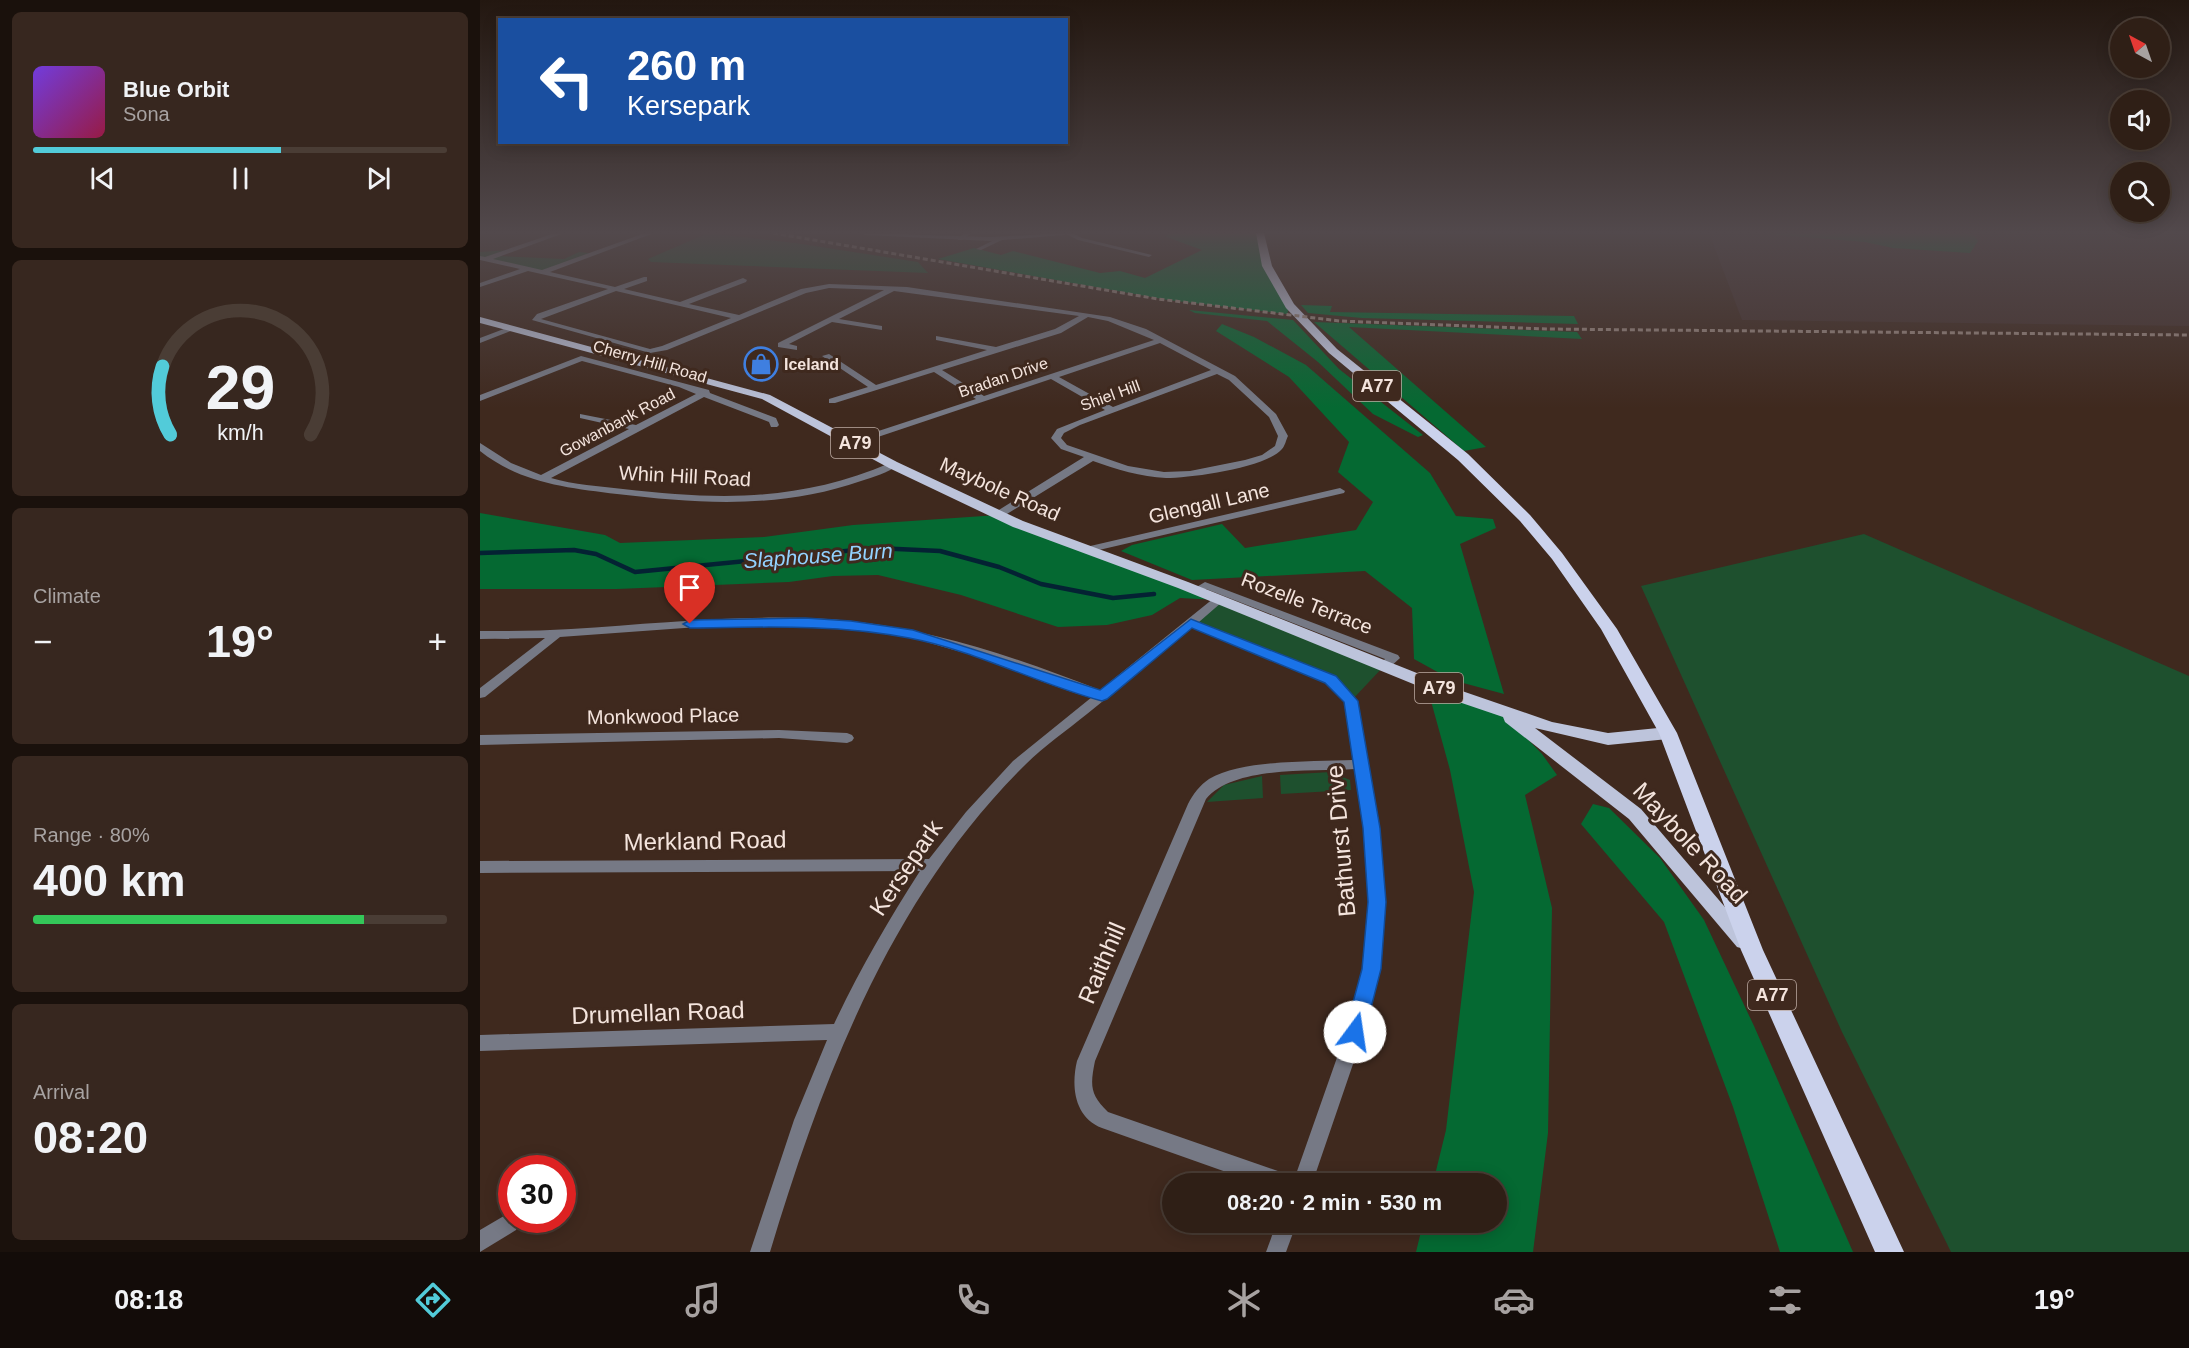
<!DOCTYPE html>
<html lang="en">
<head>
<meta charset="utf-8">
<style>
  :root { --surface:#2f1f16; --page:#37271f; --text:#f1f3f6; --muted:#a7a2a1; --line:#4a3d35; --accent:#52cbd9 }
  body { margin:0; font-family:Arial,sans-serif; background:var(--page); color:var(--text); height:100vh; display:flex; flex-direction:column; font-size:22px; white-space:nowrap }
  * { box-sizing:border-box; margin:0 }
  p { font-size:20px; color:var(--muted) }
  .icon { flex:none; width:33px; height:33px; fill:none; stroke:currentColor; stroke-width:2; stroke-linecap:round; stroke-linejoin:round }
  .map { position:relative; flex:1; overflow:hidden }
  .details { display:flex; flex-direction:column; gap:12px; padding:12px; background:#1a110c; width:480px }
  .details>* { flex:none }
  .top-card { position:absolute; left:18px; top:18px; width:570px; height:126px; border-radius:0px; box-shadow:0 3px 15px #0003,0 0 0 2px var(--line); background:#1a4fa0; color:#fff; overflow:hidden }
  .needle { width:39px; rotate:320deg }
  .fabs { position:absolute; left:1630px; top:18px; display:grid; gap:12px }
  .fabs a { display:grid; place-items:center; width:60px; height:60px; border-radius:50%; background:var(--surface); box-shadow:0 3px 15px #0003,0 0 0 2px var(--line); font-size:30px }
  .speed { position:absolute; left:18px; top:1155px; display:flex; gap:12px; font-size:30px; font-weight:700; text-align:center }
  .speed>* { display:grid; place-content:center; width:78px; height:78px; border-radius:50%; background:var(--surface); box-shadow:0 3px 15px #0003,0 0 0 2px var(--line); line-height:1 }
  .speed .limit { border:9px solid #d22; background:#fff; color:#111 }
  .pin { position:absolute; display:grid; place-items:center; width:51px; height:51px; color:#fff; margin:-62px -26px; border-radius:50% 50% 50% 0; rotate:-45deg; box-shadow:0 0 6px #0007 }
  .pin .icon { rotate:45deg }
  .me { position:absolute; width:66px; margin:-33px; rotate:14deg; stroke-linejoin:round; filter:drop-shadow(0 0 4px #0008) }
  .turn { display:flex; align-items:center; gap:21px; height:126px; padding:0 30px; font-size:27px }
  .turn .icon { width:78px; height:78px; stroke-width:2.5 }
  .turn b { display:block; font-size:42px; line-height:51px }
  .big { font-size:45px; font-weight:700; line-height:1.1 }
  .details .widget { flex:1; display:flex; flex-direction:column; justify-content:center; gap:9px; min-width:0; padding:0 21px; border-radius:9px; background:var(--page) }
  .details .dial { align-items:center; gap:0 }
  .dial svg { height:156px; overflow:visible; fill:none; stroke:var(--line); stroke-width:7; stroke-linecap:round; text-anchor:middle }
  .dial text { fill:var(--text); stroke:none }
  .song { display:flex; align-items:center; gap:18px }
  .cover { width:72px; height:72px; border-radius:9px; background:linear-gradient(135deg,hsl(260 70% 55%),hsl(340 70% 35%)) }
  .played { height:6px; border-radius:3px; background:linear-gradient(90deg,var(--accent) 60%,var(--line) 60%) }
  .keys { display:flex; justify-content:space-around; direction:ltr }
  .heat { display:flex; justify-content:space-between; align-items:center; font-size:33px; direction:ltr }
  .charge { height:9px; border-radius:4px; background:linear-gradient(90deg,#34c759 80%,var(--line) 0) }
  .trip { position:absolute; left:682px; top:1173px; width:345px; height:60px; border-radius:30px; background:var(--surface); box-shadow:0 3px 15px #0003,0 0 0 2px var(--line); font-weight:700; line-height:60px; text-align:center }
  .tab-bar { display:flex; height:96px; justify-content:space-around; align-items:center; background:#130c09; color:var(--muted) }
  .tab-bar .icon { width:42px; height:42px }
  .tab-bar .on { color:var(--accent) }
  .tab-bar b { font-size:27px; color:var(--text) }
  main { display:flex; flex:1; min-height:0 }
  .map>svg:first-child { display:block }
  .medical { fill:#45312d }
  .green { fill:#1e502e }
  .forest { fill:#056932 }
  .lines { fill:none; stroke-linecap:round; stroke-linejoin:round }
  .stream { stroke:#042233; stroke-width:4.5 }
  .minor { fill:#767985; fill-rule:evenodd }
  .tertiary { fill:#767985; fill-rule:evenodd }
  .primary { fill:#bdc4db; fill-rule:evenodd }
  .trunk { fill:#cbd2ec; fill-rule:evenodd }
  .rail { stroke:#9e8b82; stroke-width:3; stroke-dasharray:5 3; stroke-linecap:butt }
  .route { fill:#1a73e8; stroke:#114b97; stroke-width:1.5 }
  .labels { text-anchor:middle; stroke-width:6; stroke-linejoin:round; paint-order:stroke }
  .far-street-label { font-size:16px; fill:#f4e4dd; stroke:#3f291e }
  .far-poi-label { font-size:16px; font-weight:bold; fill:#f4e4dd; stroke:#3f291e; text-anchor:start }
  .shield { fill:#3f291e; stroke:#beaca4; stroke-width:1.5 }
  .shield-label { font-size:18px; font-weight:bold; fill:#f4e4dd }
  .street-label { font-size:20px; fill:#f4e4dd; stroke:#3f291e }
  .water-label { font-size:21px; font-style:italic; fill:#92d2ff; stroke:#3f291e }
  .near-street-label { font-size:24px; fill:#f4e4dd; stroke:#3f291e }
</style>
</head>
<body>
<main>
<section class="details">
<div class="widget">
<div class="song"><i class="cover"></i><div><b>Blue Orbit</b><p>Sona</p></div></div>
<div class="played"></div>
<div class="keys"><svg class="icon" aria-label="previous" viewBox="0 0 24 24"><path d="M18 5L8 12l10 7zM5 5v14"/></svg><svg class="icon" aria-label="pause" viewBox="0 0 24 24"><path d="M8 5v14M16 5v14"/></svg><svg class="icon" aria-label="next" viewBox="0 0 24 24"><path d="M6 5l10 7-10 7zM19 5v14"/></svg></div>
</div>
<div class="widget dial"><svg viewBox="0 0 100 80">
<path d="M14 69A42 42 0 1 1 86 69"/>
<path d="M14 69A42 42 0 0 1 10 34" stroke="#52cbd9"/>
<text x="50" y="56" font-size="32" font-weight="700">29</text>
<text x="50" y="72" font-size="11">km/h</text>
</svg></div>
<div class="widget"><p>Climate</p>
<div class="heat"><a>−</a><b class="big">19°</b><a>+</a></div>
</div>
<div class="widget"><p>Range · 80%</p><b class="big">400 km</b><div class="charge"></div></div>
<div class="widget"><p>Arrival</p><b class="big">08:20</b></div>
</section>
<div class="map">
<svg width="1709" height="1252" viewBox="0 0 1709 1252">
  <rect width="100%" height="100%" fill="#3f291e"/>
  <polygon class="medical" points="1229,233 1709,233 1709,326 1262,320"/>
  <g class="green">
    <polygon points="228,233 315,243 438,262 448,273 171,262 168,259"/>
    <polygon points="30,250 16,256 84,259 99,252 118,254 63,272 0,258 0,252"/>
    <polygon points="1384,534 1709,676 1709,1252 1471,1252 1362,1032 1161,586"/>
    <polygon points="738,600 904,666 871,701 862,690 711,623"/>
    <polygon points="851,772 870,780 871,790 801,794 800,775"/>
    <polygon points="782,776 783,798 727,802 744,785"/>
  </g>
  <g class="forest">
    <polygon points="693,233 780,233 783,253 810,306 807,314 688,300 458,259 494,248 521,255 533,251 620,273 640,271 665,278 722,250 684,236"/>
    <polygon points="1277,233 1492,233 1498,241 1490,253 1413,248 1385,242"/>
    <polygon points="821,305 852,306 850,312 1094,316 1098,324 882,318 828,313"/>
    <polygon points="709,310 813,320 859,369 943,435 938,437 893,414 838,362 787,321 715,313"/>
    <polygon points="834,322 1097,332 1102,339 869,327 1006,447 984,451"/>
    <polygon points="742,324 774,337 826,365 950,473 976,516 1013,519 1016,528 980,544 1024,694 972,680 934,659 932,608 885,571 712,580 641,551 652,545 742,524 765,548 876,530 893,502 858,472 869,442 809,377 736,331"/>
    <polygon points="0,513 125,535 140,543 284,537 373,525 518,515 738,600 700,598 672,615 627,625 578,627 481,595 398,575 353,576 309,582 137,589 0,589"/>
    <polygon points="946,683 1019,710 1062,754 1077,775 1045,795 1072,908 1068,1133 1053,1252 936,1252 943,1223 1017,1222 1017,1184 953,1183 966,1130 994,892 970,770"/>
    <polygon points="1113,804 1129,808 1180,858 1224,920 1274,1026 1373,1252 1300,1252 1253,1107 1184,922 1101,824"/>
  </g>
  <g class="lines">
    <polyline class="stream" points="0,553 94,550 116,554 155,572 396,548 460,551 519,567 561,584 633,598 674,594"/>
    <g class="minor">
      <path d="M 75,233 L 84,233 L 13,259 L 62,270 L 165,233 L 174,233 L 70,272 L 135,287 L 164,277 L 167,277 L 167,281 L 144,289 L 200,302 L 263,278 L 267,280 L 266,282 L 209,304 L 259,315 L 321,289 L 349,284 L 427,287 L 630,317 L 666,329 L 755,376 L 796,414 L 808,436 C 806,440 805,446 802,449 C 786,468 711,478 686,478 C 661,477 636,469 613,461 L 522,517 L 514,517 L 513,515 L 514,513 L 604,457 L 581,449 L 571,438 L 577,429 L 625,410 L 571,379 L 374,445 L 371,444 L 371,440 L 496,399 L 454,372 L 355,403 L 349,403 L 349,399 L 388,387 L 342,356 L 349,354 L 396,385 L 507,350 L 456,340 L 456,336 L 516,347 L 575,329 L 599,316 L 414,291 L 359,319 L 402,326 L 402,330 L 352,322 L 309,344 L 317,346 L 317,350 L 298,347 L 298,343 L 404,290 L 349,288 L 326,293 L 187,350 L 170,353 L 52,320 L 57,314 L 128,289 L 48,271 L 0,287 L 0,283 L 40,269 L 0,260 L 0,256 L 5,257 ZM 136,291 L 251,318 L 182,346 L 170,349 L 61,319 ZM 608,317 L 628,321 L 674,340 L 504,396 L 462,370 L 581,333 ZM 680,343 L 731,370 L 633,407 L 579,377 ZM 737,374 L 749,380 L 789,417 L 798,436 L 795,446 L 782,455 L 765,460 L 710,471 L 684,472 L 648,466 L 587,445 L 581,438 L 584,433 L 600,425 Z"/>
      <polygon points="485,233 492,233 482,240 478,240 478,238"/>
      <polygon points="584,233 592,233 602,238 672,255 669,257 598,240"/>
      <polygon points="520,237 523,239 522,240 501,250 496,249"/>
      <path d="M 101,356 L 229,390 L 230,393 L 296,418 L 299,425 L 297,427 L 291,427 L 289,422 L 224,397 L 71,478 C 94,485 119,486 143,489 C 240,500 318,502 410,463 L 413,462 L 418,465 C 408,473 393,477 381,481 C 301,509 220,504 137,494 C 88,488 40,483 0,451 L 0,443 L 31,463 L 61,475 L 149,429 L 100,418 L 100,414 L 156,425 L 216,394 L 199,387 L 102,361 L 0,401 L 0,395 Z"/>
      <polygon points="860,488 865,491 864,493 606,553 601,550 606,547"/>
      <polygon points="725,582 918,655 920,658 908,669 900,669 898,666 905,659 726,589 720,593 712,593 710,591"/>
      <path d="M 738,597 L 744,600 L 742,602 L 719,622 L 855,677 L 878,701 L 898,828 L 905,902 L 899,969 L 884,1032 L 832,1184 L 780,1184 L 622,1128 C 594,1117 591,1086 597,1061 L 708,804 C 713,794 720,785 729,779 C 763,759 833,762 873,760 L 865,702 L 845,683 L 712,628 C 677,657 642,686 607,714 C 586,731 563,747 544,766 C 411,898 343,1076 290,1252 L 270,1252 L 314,1120 L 347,1040 L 0,1051 L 0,1035 L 354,1024 C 379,971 408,921 440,871 L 0,873 L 0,861 L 449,859 L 486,812 L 533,761 L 612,697 L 526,665 L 436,639 L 373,629 L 302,625 L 232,626 L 80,637 L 5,697 L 0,698 L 0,688 L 65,638 L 0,639 L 0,631 C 30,631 61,631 91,629 C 184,623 278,612 371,621 C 457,630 540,659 620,690 L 734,598 ZM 875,769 L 884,828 L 889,902 L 883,969 L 866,1032 L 815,1177 L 628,1112 C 610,1094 610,1086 615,1061 L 726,799 C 754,765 833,772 875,769 Z"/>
      <polygon points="299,730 367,733 372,735 374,738 372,741 367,743 299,738 0,745 0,735"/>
      <polygon points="29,1213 32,1214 32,1220 38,1220 39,1223 36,1230 0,1252 0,1230"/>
      <polygon points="797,1222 817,1222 806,1252 786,1252"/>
    </g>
    <g class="tertiary">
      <polygon points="382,233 510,237 587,233 584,235 510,241 385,235"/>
      <polygon points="29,327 36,329 0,343 0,338"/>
    </g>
    <polygon class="primary" points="0,317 290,395 417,462 543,521 708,582 982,691 1072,722 1128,733 1188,727 1194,729 1196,733 1194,737 1188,739 1128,745 1055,728 1161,809 1274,941 1271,947 1264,949 1257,947 1149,819 1025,722 1023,717 970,699 698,588 533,527 409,468 282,399 0,323"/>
    <polygon class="trunk" points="776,233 784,233 792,266 814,304 857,349 988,454 1050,515 1082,553 1137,629 1197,733 1283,950 1424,1252 1395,1252 1261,950 1179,733 1121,629 1072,559 1040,521 978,460 849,353 806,308 782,266"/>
    <polyline class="rail" points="293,233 678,299 860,321 1067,329 1709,335"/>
  </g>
  <linearGradient id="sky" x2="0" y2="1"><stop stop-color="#231710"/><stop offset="0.57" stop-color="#52494c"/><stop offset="1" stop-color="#52494c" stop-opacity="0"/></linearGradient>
  <rect width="1709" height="408" fill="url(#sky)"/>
  <path class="route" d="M 325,618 L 371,621 L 433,630 L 620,690 L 711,619 L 856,676 L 878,701 L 900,828 L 906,902 L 901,969 L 883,1039 L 875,1041 L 868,1039 L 865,1032 L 882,969 L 888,902 L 883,828 L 864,702 L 845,683 L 712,628 L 627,699 L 622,701 C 558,684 494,650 429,638 C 357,624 283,627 210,628 L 203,624 L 210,620 Z"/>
  <defs>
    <g id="shop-ring" transform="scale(1.725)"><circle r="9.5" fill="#3f291e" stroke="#3f7fe0" stroke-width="1.5"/><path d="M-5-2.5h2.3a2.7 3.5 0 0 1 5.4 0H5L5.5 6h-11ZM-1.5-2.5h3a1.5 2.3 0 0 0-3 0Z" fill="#3f7fe0"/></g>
  </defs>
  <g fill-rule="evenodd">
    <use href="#shop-ring" x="281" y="364"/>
  </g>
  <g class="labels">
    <g class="far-street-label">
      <text transform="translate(170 361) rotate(16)" y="6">Cherry Hill Road</text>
      <text transform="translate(523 377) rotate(-19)" y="6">Bradan Drive</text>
      <text transform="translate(630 395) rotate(-20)" y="6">Shiel Hill</text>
      <text transform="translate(137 422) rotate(-28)" y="6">Gowanbank Road</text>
    </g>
    <g class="far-poi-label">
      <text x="304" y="370">Iceland</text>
    </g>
    <g class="shield">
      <rect x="873" y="371" width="48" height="30" rx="4.5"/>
      <rect x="351" y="428" width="48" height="30" rx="4.5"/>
      <rect x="935" y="673" width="48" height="30" rx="4.5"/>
      <rect x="1268" y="980" width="48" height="30" rx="4.5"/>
    </g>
    <g class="shield-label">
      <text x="897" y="392">A77</text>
      <text x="375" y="449">A79</text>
      <text x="959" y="694">A79</text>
      <text x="1292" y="1001">A77</text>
    </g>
    <g class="street-label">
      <text transform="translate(205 476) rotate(3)" y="7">Whin Hill Road</text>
      <text transform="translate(520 489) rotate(24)" y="7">Maybole Road</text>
      <text transform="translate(729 503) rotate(-13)" y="7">Glengall Lane</text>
      <text transform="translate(827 603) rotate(21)" y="7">Rozelle Terrace</text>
      <text transform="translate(183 716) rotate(-1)" y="7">Monkwood Place</text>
    </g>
    <g class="water-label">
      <text transform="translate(338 556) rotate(-4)" y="7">Slaphouse Burn</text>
    </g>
    <g class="near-street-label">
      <text transform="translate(225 841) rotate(-1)" y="8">Merkland Road</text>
      <text transform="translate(861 841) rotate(-95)" y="8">Bathurst Drive</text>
      <text transform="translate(1210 843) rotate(47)" y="8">Maybole Road</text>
      <text transform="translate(426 868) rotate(-56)" y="8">Kersepark</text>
      <text transform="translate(622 963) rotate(-67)" y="8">Raithhill</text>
      <text transform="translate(178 1013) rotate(-2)" y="8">Drumellan Road</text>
    </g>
  </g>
</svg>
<div class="fabs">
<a><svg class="needle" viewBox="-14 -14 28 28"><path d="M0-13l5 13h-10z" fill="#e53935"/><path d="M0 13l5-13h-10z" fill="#a7a2a1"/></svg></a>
<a><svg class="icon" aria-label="sound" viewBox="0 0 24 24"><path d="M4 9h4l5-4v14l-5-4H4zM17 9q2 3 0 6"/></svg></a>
<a><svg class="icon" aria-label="search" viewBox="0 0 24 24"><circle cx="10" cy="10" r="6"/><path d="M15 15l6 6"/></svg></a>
</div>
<div class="speed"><div class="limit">30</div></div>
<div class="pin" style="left:210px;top:624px;background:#d93025"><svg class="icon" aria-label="arrive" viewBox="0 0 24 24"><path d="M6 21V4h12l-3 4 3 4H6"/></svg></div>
<svg class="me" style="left:875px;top:1032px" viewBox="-20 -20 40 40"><circle r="19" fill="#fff"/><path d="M0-13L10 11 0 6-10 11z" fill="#1a73e8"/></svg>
<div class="trip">08:20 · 2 min · 530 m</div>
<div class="top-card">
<div class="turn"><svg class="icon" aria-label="left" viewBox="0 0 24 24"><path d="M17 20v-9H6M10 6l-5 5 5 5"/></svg><div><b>260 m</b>Kersepark</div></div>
</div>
</div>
</main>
<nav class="tab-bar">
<b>08:18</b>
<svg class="icon on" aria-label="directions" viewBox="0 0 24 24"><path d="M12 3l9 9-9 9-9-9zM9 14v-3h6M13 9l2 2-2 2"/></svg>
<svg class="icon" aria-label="music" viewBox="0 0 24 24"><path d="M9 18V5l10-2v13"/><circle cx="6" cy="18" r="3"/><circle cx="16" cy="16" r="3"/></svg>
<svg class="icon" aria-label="phone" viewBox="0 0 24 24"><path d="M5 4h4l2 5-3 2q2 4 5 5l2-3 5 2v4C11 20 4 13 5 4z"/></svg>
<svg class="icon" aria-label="climate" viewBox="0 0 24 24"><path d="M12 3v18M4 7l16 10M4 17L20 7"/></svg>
<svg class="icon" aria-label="car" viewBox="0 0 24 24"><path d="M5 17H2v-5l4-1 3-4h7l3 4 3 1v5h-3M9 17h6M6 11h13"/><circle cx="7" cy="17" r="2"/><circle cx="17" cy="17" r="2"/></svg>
<svg class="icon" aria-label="filters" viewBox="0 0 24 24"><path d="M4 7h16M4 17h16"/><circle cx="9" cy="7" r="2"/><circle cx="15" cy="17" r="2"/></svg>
<b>19°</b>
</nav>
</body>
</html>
